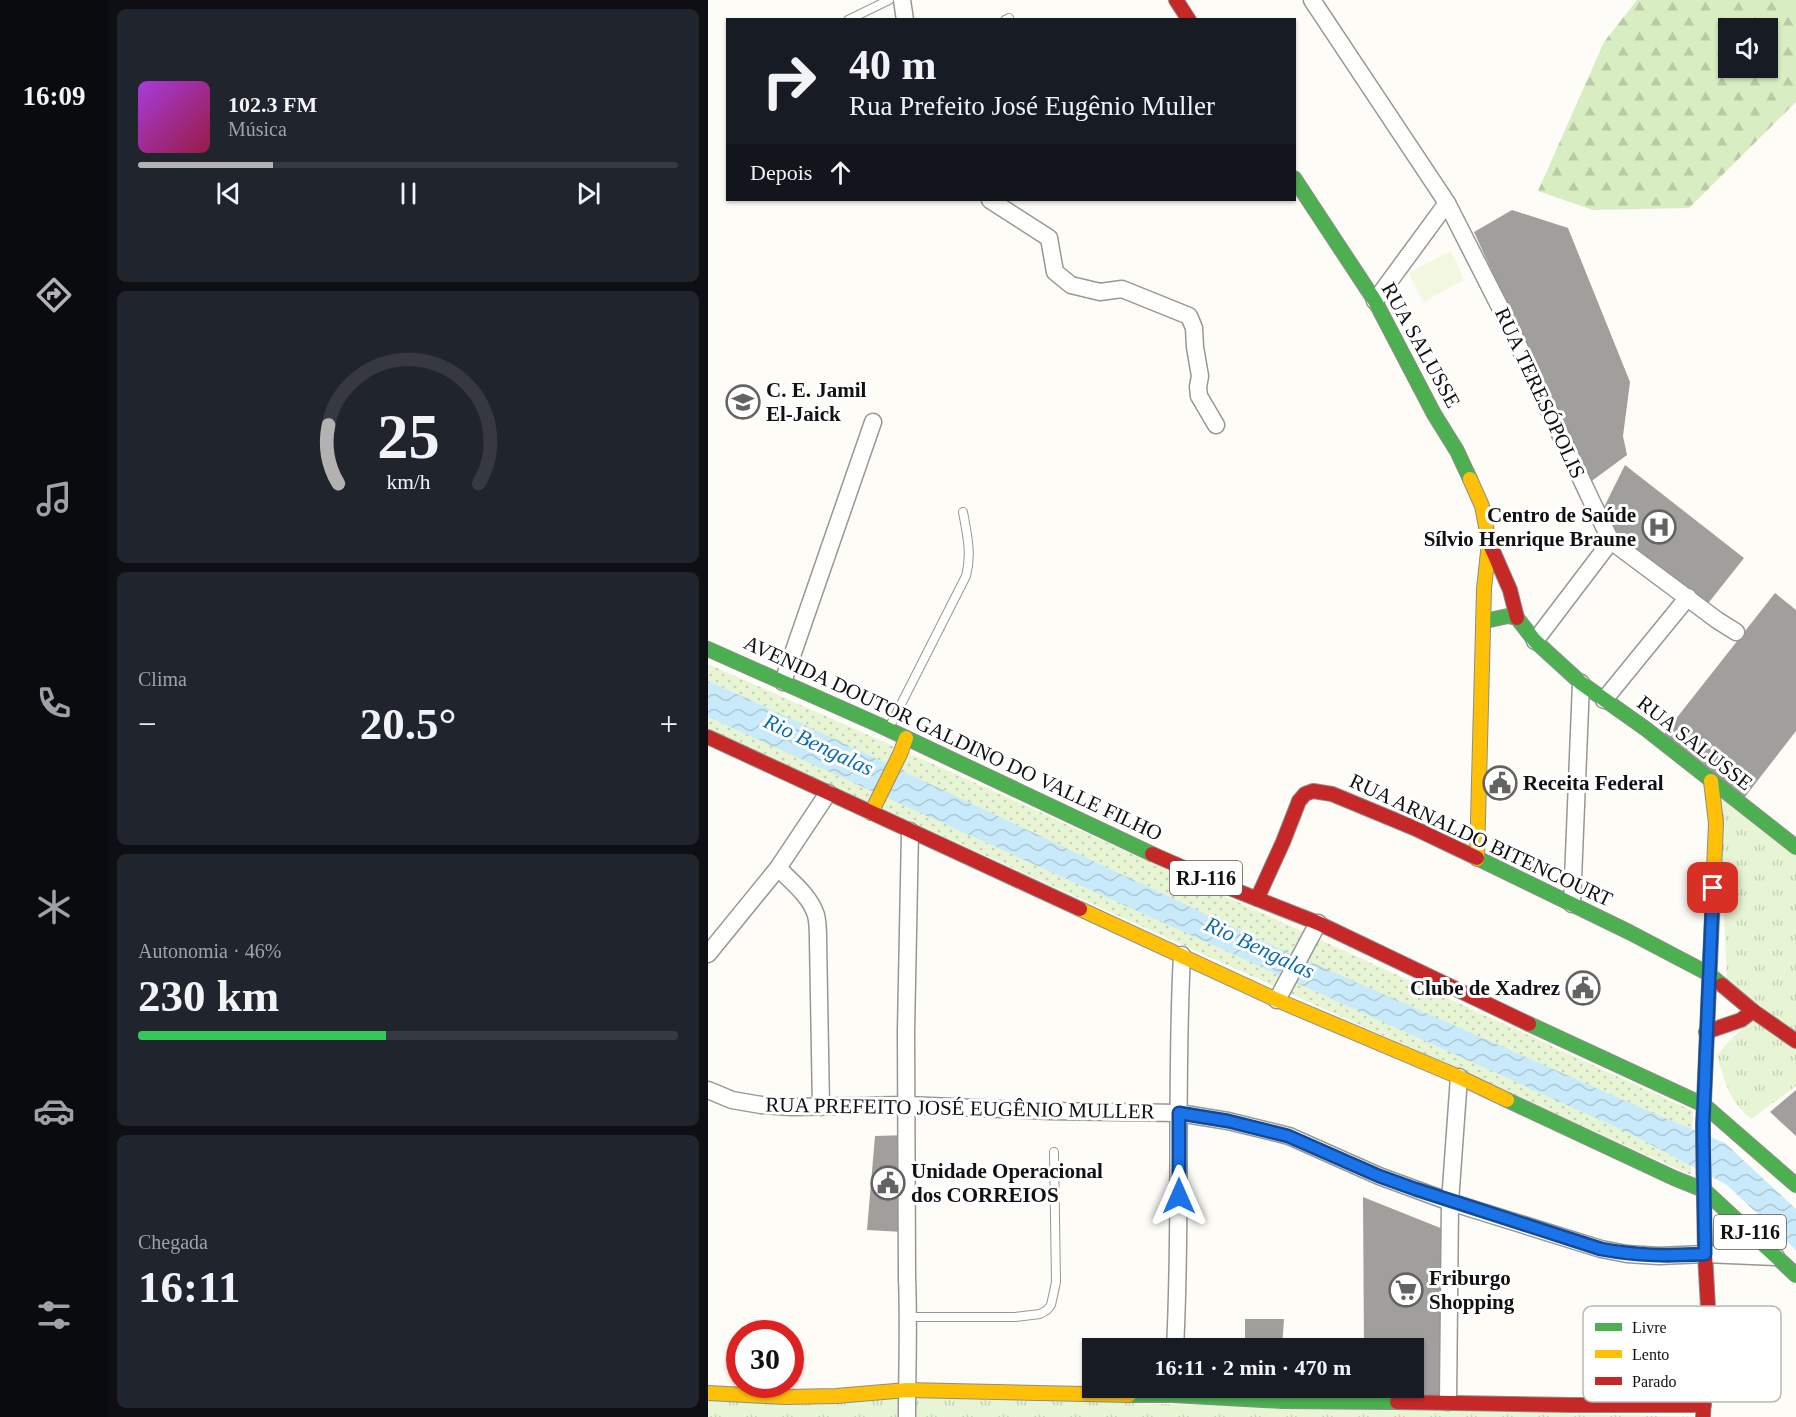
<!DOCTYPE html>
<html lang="pt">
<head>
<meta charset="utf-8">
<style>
  :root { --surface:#171b24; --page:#20242c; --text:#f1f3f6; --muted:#9ea1a6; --line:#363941; --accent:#b2b2b3 }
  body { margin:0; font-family:Georgia,serif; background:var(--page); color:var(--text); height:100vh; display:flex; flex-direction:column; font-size:22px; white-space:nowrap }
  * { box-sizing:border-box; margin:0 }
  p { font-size:20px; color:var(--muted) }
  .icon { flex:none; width:33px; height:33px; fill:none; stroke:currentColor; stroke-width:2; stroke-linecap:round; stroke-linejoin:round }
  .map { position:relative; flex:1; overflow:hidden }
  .panel { display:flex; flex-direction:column; gap:9px; padding:9px; background:#0d0f14; width:600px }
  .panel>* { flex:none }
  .banner { position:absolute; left:18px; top:18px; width:570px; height:183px; border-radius:0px; box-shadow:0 2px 4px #0004; background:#171b24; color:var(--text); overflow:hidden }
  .tools { position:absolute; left:1010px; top:18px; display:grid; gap:12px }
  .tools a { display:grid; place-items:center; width:60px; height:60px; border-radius:0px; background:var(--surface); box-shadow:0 2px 4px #0004; font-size:30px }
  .speed { position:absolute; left:18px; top:1320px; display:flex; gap:12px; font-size:30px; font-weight:700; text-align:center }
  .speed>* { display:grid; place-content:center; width:78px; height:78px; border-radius:50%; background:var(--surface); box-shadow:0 2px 4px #0004; line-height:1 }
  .speed .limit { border:9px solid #d22; background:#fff; color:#111 }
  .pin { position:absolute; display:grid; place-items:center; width:51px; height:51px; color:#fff; margin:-26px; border-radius:12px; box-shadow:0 3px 9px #0006 }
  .me { position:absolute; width:66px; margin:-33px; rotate:0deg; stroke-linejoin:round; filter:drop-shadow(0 0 4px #0008) }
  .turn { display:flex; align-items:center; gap:21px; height:126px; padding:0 24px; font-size:27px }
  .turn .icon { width:78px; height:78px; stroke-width:2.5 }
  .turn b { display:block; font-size:42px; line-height:51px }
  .then { display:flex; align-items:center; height:57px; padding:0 24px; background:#0003; gap:12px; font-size:22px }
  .big { font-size:45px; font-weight:700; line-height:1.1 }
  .panel .card { flex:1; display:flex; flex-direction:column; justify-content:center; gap:9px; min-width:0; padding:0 21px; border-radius:9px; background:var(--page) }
  .panel .dial { align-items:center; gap:0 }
  .dial svg { height:156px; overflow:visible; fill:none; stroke:var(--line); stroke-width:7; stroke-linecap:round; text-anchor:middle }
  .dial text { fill:var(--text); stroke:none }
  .song { display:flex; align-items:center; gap:18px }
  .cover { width:72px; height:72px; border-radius:9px; background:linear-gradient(135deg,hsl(280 70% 55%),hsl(340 70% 35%)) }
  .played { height:6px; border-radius:3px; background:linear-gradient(90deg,var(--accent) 25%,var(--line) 25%) }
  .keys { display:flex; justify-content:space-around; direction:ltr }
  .heat { display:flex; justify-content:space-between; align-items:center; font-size:33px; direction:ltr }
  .charge { height:9px; border-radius:4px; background:linear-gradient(90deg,#34c759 46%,var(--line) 0) }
  .trip { position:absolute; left:374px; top:1338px; width:342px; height:60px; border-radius:0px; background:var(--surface); box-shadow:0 2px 4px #0004; font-weight:700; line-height:60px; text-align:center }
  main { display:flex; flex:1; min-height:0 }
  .dock { display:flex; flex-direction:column; width:108px; justify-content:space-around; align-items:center; background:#090b0e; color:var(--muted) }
  .dock .icon { width:42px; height:42px }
  .dock .on { color:var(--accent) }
  .dock b { font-size:27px; color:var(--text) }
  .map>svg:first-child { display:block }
  .grass { fill:url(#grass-dots) }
  .forest { fill:url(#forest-firs); fill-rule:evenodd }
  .park { fill:url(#park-tufts) }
  .pitch { fill:#f1f8df }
  .water { fill:url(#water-waves) }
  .building { fill:#a19f9c }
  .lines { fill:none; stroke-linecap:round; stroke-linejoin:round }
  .lane-casing { stroke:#979795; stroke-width:10 }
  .street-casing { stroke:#979795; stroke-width:19 }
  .fast-casing { stroke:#8e8d8b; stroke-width:16 }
  .slow-casing { stroke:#8e8d8b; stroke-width:16 }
  .jam-casing { stroke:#8e8d8b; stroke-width:16 }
  .lane { stroke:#fffffe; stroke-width:8 }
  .street { stroke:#fffffe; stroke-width:16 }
  .fast { stroke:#4caf50; stroke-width:14 }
  .slow { stroke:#ffc107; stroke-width:14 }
  .jam { stroke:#c62828; stroke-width:14 }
  .route-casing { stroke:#114b97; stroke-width:15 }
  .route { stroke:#1a73e8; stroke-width:10 }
  .labels { text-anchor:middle; stroke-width:6; stroke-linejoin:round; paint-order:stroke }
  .shield { fill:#fff; stroke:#585858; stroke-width:1.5 }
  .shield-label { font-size:20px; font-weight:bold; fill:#111 }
  .street-label { font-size:21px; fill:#111; stroke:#fff }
  .poi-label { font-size:21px; font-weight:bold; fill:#111; stroke:#fff; text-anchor:start }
  .water-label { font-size:22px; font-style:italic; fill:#0a6cb2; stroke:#fff }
  .key { fill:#fff; stroke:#b8b8b8; stroke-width:1.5 }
  .key-label { font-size:16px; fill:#111 }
</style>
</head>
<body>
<main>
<nav class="dock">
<b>16:09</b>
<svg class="icon on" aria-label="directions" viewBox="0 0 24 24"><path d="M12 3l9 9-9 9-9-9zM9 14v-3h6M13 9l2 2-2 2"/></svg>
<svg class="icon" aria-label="music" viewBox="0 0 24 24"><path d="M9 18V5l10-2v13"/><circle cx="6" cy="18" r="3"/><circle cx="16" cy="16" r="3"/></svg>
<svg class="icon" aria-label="phone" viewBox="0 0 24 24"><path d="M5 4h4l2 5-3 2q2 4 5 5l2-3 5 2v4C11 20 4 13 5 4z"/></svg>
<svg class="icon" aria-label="climate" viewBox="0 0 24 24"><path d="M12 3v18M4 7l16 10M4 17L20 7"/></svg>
<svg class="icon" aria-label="car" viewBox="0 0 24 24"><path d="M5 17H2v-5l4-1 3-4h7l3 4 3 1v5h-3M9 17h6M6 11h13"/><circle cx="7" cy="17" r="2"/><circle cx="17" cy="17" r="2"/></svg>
<svg class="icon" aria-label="filters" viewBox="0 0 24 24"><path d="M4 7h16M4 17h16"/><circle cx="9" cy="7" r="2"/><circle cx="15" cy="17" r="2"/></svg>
</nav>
<section class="panel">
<div class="card">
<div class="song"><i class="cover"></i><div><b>102.3 FM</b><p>Música</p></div></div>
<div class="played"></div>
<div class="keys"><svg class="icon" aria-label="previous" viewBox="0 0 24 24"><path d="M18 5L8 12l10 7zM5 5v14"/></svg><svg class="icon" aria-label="pause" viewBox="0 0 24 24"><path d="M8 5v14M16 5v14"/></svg><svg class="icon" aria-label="next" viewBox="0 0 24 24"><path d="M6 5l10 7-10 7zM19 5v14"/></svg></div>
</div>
<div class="card dial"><svg viewBox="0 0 100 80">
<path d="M14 69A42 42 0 1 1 86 69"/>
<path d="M14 69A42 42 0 0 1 9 39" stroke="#b2b2b3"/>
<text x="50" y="56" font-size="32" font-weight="700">25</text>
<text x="50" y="72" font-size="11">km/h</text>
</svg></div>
<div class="card"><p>Clima</p>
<div class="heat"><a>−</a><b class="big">20.5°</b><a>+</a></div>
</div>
<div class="card"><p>Autonomia · 46%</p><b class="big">230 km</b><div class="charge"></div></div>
<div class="card"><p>Chegada</p><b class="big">16:11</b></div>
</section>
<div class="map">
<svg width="1088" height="1417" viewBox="0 0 1088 1417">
  <defs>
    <pattern id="grass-dots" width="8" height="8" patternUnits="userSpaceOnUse" patternTransform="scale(1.5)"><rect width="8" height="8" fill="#e8f5d5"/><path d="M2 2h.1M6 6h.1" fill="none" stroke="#c6d1b6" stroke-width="1.8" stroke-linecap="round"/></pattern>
    <pattern id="forest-firs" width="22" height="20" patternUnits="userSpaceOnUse" patternTransform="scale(1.5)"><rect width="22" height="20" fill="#d8eec2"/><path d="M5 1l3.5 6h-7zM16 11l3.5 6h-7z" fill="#b8cba6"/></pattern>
    <pattern id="park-tufts" width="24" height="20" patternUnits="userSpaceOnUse" patternTransform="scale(1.5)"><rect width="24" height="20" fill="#e8f5d5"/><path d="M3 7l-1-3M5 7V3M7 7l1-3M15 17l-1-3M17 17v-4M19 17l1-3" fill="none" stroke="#c6d1b6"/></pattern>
    <pattern id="water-waves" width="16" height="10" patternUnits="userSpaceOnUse" patternTransform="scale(1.5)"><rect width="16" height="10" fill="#c9eafa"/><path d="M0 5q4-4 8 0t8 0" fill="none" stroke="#acc8d5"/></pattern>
  </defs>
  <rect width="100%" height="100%" fill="#fdfcf7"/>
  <path class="grass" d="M 0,664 C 330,809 657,960 985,1111 L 983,1175 L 0,730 Z"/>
  <path class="forest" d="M 929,0 L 1088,0 L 1088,102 L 981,208 L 885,210 L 830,191 L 896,42 ZM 1020,28 L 1059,28 L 1059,68 L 1020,68 Z"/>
  <g class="park">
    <polygon points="1011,793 1088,854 1088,1039 1019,982"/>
    <path d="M 1049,1018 L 1088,1049 L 1088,1086 L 1043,1119 C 1020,1099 1018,1084 1009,1056 C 1021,1040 1032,1029 1049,1018 Z"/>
    <polygon points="0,1393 996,1417 0,1417"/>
  </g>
  <polygon class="pitch" points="743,251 756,280 715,302 701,273"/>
  <polygon class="water" points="0,681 95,724 546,937 938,1110 1017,1143 1088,1209 1088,1250 1019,1185 923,1134 0,717"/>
  <g class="building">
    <polygon points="804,210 860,228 922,382 915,436 919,455 881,483 766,232"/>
    <polygon points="917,465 1036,558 998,606 917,546 895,509"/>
    <polygon points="1067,593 1088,610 1088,731 1033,802 952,739"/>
    <polygon points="1088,1090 1088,1136 1062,1112"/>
    <polygon points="199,1135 195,1232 159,1230 167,1136"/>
    <polygon points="655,1197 740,1231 740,1402 656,1400 656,1388 705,1388 705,1348 656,1348"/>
    <polygon points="537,1319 576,1319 574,1348 537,1348"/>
  </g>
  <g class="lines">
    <g class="lane-casing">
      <g id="lane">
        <polyline points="140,20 181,0"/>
        <polyline points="297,20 301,18"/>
        <path d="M 182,726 L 258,576 C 264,554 259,534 255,512"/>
        <polyline points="201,1317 307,1317 332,1314 339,1310 343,1305 348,1282 346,1152"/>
      </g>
    </g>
    <g class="street-casing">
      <g id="street">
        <polyline points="194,0 197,20"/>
        <polyline points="604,0 739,203 667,301"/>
        <polyline points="282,200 341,238 347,272 363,285 392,292 414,289 481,316 486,328 487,347 492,376 490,387 491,396 508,425"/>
        <polyline points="739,203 798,319 884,502 903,541 1009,620 1028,632"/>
        <polyline points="827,641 903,541"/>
        <polyline points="75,682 165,422"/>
        <polyline points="896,700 980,597"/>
        <path d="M 70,868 C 84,882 102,896 108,915 C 110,923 110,932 110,940 L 113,1107"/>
        <polyline points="864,904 873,683"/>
        <polyline points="0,954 70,868 120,793"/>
        <polyline points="569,1000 610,923"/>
        <polyline points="0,1090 24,1100 53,1105 84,1107 199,1105 342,1111 471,1113 520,1121 581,1136 671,1176 742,1202 893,1249 919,1254 951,1256 997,1254 1068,1257"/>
        <path d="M 467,1348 C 474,1218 467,1086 474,955"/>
        <polyline points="740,1402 742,1202 751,1077"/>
        <path d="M 199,1417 C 199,1370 201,1324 199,1278 L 198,1031 L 202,831"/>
      </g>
    </g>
    <g class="fast-casing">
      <g id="fast">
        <polyline points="586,178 667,301 726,414 749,451 762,479"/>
        <polyline points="777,621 800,616 809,618 827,641 873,683 938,729 1088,847"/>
        <polyline points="0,649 171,725 444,854"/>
        <polyline points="769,858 921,932 1001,974 1014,985"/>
        <polyline points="821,1024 996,1105 1088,1185"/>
        <polyline points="799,1100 966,1178 996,1190 1088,1275"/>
        <polyline points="421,1395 464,1395 574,1401 689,1402"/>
      </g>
    </g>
    <g class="slow-casing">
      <g id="slow">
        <polyline points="762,479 774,506 781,542 776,589 769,859"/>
        <polyline points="163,813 192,754 198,738"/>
        <polyline points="372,909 569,1000 751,1077 799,1100"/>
        <polyline points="995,1148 995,1125 1008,823 1003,781"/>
        <polyline points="0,1393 77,1397 128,1396 199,1390 421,1395"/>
      </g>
    </g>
    <g class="jam-casing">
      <g id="jam">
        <polyline points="468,0 481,20"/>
        <polyline points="781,542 802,590 809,618"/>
        <polyline points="0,737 372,909"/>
        <polyline points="444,854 524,889 610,923 821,1024"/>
        <polyline points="549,899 575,842 591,801 597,794 605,791 624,794 706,828 769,858"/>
        <polyline points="1014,985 1045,1011 1088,1041"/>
        <polyline points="998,1032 1033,1020 1045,1011"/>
        <polyline points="689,1402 863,1405 996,1405"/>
        <polyline points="995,1417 1000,1307 997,1254 995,1148"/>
      </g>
    </g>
    <use href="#lane" class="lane"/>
    <use href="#street" class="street"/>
    <use href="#fast" class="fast"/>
    <use href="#slow" class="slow"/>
    <use href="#jam" class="jam"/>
  </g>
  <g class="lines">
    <g class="route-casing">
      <path id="route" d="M 471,1196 L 471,1113 L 520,1121 L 580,1136 L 671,1176 L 707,1189 L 893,1249 C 930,1256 959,1256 997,1254 L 995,1125 L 1005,888"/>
    </g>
    <use href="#route" class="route"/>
  </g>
  <defs>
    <g id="school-ring" transform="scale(1.725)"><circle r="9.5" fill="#fff" stroke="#646362" stroke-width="1.5"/><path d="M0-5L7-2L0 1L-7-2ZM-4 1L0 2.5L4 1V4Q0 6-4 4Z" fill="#646362"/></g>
    <g id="hospital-ring" transform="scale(1.725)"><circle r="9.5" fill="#fff" stroke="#646362" stroke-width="1.5"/><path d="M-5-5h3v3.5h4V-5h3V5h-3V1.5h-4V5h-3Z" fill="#646362"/></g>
    <g id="civic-ring" transform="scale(1.725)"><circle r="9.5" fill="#fff" stroke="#646362" stroke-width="1.5"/><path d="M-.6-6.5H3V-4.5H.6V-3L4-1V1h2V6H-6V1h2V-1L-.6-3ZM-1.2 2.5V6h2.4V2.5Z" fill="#646362"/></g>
    <g id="supermarket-ring" transform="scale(1.725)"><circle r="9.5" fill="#fff" stroke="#646362" stroke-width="1.5"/><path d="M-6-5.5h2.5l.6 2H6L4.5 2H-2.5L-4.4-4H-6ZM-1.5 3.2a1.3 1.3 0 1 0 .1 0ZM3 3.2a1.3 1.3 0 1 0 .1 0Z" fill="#646362"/></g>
  </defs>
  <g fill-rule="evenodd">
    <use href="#school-ring" x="35" y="402"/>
    <use href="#hospital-ring" x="951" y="527"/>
    <use href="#civic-ring" x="792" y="783"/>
    <use href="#civic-ring" x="875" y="988"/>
    <use href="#civic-ring" x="180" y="1183"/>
    <use href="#supermarket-ring" x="698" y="1290"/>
  </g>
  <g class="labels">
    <g class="shield">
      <rect x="462" y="861" width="72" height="34" rx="4.5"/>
      <rect x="1006" y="1215" width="72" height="34" rx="4.5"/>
    </g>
    <g class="shield-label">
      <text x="498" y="885">RJ-116</text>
      <text x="1042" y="1239">RJ-116</text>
    </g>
    <g class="street-label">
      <text transform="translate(713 345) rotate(61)" y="7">RUA SALUSSE</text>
      <text transform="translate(832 393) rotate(65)" y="7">RUA TERESÓPOLIS</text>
      <text transform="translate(245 738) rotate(25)" y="7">AVENIDA DOUTOR GALDINO DO VALLE FILHO</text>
      <text transform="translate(987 743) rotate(38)" y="7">RUA SALUSSE</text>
      <text transform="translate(773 840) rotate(25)" y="7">RUA ARNALDO BITENCOURT</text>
      <text transform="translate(252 1108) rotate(1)" y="7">RUA PREFEITO JOSÉ EUGÊNIO MULLER</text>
    </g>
    <g class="poi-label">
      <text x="58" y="397">C. E. Jamil<tspan x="58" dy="24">El-Jaick</tspan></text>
      <text x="928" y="522" text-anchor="end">Centro de Saúde<tspan x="928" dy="24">Sílvio Henrique Braune</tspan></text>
      <text x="815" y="790">Receita Federal</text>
      <text x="852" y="995" text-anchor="end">Clube de Xadrez</text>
      <text x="203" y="1178">Unidade Operacional<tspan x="203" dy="24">dos CORREIOS</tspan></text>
      <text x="721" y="1285">Friburgo<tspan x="721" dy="24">Shopping</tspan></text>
    </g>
    <g class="water-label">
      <text transform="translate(111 744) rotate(25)" y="8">Rio Bengalas</text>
      <text transform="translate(552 947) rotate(25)" y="8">Rio Bengalas</text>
    </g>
  </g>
  <rect x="875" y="1306" width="198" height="96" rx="9" class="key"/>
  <rect x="887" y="1323" width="27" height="8" fill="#4caf50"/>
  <rect x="887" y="1350" width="27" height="8" fill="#ffc107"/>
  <rect x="887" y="1377" width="27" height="8" fill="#c62828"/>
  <g class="key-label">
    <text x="924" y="1333">Livre</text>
    <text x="924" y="1360">Lento</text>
    <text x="924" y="1387">Parado</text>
  </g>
</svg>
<div class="tools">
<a><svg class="icon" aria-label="sound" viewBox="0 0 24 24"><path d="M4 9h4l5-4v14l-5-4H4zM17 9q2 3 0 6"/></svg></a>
</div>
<div class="speed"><div class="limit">30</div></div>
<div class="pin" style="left:1005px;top:888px;background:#d93025"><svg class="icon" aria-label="arrive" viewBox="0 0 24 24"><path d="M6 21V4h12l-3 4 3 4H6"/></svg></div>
<svg class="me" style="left:471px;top:1196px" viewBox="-20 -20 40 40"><path d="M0-17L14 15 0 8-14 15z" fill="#1a73e8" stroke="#fff" stroke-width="4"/></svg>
<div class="trip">16:11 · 2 min · 470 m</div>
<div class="banner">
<div class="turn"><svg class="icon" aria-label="right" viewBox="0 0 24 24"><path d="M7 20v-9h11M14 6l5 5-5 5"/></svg><div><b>40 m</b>Rua Prefeito José Eugênio Muller</div></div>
<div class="then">Depois<svg class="icon" aria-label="ahead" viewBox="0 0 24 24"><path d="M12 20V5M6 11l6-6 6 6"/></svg></div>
</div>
</div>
</main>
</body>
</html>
